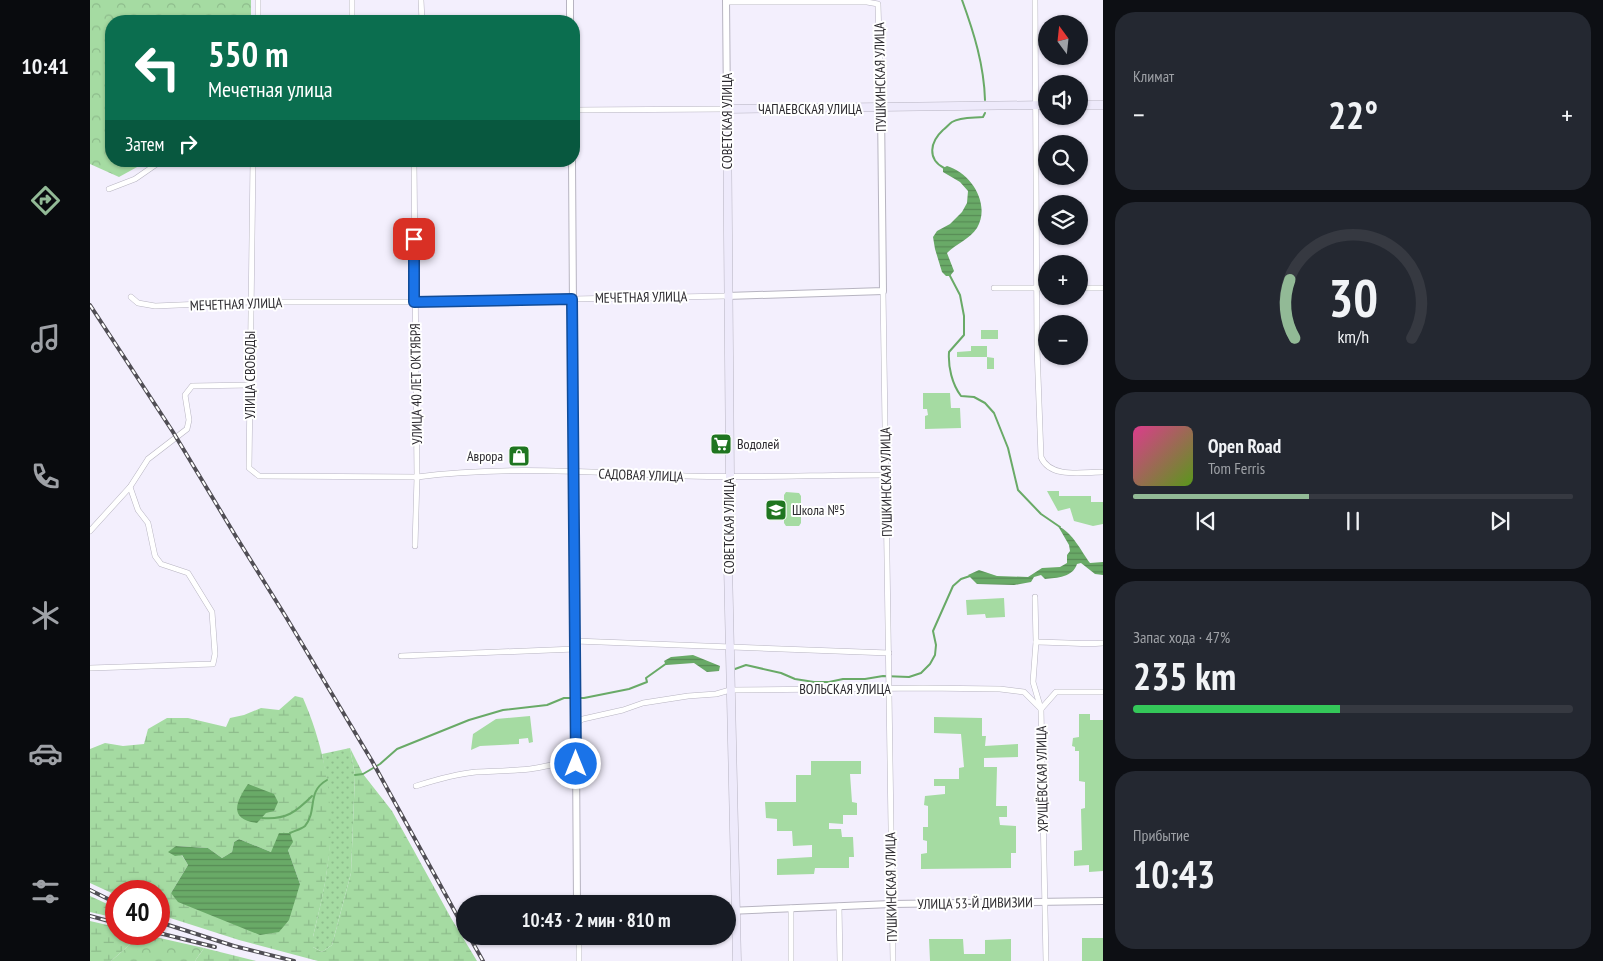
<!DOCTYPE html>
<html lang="ru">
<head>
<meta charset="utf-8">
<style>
  :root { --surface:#171b24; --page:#242831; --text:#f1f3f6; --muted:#9ea1a6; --line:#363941; --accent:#92ba96 }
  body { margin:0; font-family:"PT Sans Narrow",sans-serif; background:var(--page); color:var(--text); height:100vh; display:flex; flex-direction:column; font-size:19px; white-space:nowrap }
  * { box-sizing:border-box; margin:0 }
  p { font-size:16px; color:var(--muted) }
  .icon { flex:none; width:28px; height:28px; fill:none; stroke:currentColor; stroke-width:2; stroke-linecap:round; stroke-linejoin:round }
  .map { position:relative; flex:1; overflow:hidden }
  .drawer { display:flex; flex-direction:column; gap:12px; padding:12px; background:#0d0f14; width:500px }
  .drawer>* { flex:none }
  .guide { position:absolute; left:15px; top:15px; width:475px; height:152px; border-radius:20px; box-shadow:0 1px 4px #0004; background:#0b6e4f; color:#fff; overflow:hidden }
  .needle { width:32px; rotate:345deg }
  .fabs { position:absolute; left:948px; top:15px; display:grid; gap:10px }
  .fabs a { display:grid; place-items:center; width:50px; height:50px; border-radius:50%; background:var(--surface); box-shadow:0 1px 4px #0004; font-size:25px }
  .speed { position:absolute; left:15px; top:880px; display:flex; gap:10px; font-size:25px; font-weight:700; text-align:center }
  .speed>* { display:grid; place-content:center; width:65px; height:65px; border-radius:50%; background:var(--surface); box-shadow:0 1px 4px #0004; line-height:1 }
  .speed .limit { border:8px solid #d22; background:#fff; color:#111 }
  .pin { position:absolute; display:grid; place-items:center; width:42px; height:42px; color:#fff; margin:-21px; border-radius:10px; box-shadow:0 2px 8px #0006 }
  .me { position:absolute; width:55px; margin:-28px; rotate:0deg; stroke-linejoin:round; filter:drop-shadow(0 0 4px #0008) }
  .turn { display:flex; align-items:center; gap:18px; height:105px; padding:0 20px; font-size:22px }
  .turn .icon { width:65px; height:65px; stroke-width:2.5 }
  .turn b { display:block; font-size:35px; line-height:42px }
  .then { display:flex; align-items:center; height:48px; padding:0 20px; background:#0003; gap:10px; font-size:19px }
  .big { font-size:38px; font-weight:800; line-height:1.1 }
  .drawer .tile { flex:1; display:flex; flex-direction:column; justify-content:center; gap:8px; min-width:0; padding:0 18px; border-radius:20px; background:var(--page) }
  .drawer .dial { align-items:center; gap:0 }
  .dial svg { height:130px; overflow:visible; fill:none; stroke:var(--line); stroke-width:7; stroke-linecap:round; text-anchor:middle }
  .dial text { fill:var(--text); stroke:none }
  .song { display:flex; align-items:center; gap:15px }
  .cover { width:60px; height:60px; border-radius:8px; background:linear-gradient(135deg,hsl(330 70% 55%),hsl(90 70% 35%)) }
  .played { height:5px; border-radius:2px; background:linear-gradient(90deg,var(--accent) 40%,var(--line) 40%) }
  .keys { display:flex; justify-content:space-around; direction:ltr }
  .heat { display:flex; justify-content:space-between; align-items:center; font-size:28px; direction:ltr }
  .charge { height:8px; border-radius:4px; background:linear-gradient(90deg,#34c759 47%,var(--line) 0) }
  .trip { position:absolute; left:366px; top:895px; width:280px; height:50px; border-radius:25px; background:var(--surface); box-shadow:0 1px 4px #0004; font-weight:800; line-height:50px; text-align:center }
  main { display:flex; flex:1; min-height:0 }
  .menu { display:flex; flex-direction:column; width:90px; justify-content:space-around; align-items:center; background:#090b0e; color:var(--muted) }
  .menu .icon { width:35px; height:35px }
  .menu .selected { color:var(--accent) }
  .menu b { font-size:22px; color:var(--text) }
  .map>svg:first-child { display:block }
  .grass { fill:url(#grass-dots) }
  .forest { fill:url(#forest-crowns) }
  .wetland { fill:url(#wetland-marsh); fill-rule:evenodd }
  .green { fill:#a5dba2 }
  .water { fill:url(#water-rules) }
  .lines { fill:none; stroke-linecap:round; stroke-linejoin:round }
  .stream { stroke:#69aa67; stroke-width:2 }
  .minor-casing { stroke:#b7b4c1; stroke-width:6 }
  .tertiary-casing { stroke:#b7b4c1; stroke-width:8 }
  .secondary-casing { stroke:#b7b4c1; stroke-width:9 }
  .minor { stroke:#fff; stroke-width:5 }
  .tertiary { stroke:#fff; stroke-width:6 }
  .secondary { stroke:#eeeafb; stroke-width:8 }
  .rail-casing { stroke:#504e55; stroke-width:4 }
  .rail { stroke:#fff; stroke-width:2; stroke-dasharray:5.5; stroke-linecap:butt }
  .route-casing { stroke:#114b97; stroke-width:12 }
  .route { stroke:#1a73e8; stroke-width:9 }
  .labels { text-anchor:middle; stroke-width:4; stroke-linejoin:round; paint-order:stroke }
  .street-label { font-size:14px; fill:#2c2a2f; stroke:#fff }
  .poi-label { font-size:14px; fill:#2c2a2f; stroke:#fff; text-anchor:start }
</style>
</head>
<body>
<main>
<nav class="menu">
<b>10:41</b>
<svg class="icon selected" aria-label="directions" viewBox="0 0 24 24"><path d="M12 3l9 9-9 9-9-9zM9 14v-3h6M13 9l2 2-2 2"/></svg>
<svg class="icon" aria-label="music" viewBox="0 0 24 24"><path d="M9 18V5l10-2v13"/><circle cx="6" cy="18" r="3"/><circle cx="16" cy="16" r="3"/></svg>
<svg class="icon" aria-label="phone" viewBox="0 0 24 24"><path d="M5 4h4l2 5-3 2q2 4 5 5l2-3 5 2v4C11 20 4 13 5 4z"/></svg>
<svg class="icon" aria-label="climate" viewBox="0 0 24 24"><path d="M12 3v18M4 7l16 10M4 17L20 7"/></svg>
<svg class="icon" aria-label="car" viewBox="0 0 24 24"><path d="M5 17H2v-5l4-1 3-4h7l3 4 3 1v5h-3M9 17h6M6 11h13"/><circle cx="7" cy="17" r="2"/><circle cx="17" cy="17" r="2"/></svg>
<svg class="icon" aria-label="filters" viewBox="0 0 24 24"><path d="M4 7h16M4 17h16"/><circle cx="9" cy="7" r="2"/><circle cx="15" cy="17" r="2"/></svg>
</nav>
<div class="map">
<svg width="1013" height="961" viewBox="0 0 1013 961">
  <defs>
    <pattern id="grass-dots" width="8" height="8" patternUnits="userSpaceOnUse" patternTransform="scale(1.25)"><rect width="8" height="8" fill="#a5dba2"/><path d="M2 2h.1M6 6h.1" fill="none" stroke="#8ebc8c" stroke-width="1.8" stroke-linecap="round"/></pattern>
    <pattern id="forest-crowns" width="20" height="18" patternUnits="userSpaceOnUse" patternTransform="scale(1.25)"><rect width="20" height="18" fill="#a5dba2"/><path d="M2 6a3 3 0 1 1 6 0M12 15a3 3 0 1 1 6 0" fill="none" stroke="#8ebc8c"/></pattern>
    <pattern id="wetland-marsh" width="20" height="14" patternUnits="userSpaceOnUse" patternTransform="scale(1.25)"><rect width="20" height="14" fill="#a5dba2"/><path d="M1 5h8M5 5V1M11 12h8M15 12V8" fill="none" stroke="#8ebc8c"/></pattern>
    <pattern id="water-rules" width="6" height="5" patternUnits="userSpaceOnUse" patternTransform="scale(1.25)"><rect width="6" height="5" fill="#69aa67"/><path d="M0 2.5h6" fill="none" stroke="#578b55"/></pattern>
  </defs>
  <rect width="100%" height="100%" fill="#f3effd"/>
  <path class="grass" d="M 260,748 L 265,775 L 261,873 L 242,945 L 232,952 L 223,947 L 223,937 C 228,915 234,892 237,869 C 243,831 239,792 232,754 Z"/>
  <g class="forest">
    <polygon points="0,0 161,0 161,21 21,21 21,161 58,161 29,177 0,164"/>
    <polygon points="52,934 114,948 105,961 21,961"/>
  </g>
  <g class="wetland">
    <path d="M 205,696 L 213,698 C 236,751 247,812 237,870 C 234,893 228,915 223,937 L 223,947 L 232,952 L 242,945 L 261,873 L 265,775 L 260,748 L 273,774 L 302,811 L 361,918 L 387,961 L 228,961 L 149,940 L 74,916 L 69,914 L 69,891 L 26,891 L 26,895 L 0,883 L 0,749 L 15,743 L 33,746 L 54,744 L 58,729 L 77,718 L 98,718 L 136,727 L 140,718 L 154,715 L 171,708 L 189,710 ZM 149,839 L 181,852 L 198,850 L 210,884 L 81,893 L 98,865 L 86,846 L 118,848 L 132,858 L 142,852 L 144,842 Z"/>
    <polygon points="0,896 26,908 26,918 0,912"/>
    <polygon points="0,921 26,927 26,934 52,934 21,961 0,961"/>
    <polygon points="114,948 166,961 105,961"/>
  </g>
  <g class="green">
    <rect x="891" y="330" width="17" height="9"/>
    <polygon points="881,346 897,346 897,357 904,358 904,369 897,369 897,357 867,357 867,352 881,351"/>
    <polygon points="833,393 860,393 861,408 870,408 871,428 835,429 835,416 838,415 837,409 833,409"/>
    <polygon points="957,491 969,491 969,496 1001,496 1001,502 1013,502 1013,524 1003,526 984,521 980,508 968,511"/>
    <polygon points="696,492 709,493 711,496 711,523 709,526 696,526 694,523 694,495"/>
    <polygon points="914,598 915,617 896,618 895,614 877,615 876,600"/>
    <polygon points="989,714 1000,714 1000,720 1013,720 1013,871 999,872 999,865 984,866 984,851 992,850 991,809 995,808 995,782 989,781 989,751 985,751 985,747 982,746 983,738 989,737"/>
    <polygon points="440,716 443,742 439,743 438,738 429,739 429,744 390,746 381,750 383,734 406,719"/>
    <polygon points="844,717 892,718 892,736 896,736 895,746 928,744 928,757 894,758 894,767 907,767 906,806 917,806 917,817 909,817 910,825 926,826 926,853 921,853 921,868 831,869 831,854 837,853 837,841 833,840 833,827 838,827 838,806 834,805 835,796 855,794 855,786 844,786 844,779 869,779 869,768 874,767 871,734 844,733"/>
    <polygon points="721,761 771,761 771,774 760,774 762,802 767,803 767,815 753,815 753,824 739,823 739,829 751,829 752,837 763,837 764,857 759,857 759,868 725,868 724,874 687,875 687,859 722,857 722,845 703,846 702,831 687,831 687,819 676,818 675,802 706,802 706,775 721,775"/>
    <rect x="992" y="938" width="21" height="23"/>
    <polygon points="839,939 873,939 874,954 895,954 895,940 921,939 921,961 840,961"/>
  </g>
  <g class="water">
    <path d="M 857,166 C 881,173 901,204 887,228 C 880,239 866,244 857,253 L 864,271 L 860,276 L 856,276 L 852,272 L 845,249 L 843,237 L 847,231 L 860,224 L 872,212 L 877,203 L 878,191 L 870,182 L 853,172 L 853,168 Z"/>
    <path d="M 968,526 C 983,533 991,551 1000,563 L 1013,562 L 1013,575 L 1005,574 L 991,563 L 987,564 C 983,577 967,578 955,579 L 951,575 L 944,577 L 941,582 L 924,585 L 887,584 L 878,575 L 889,570 L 907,576 L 938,577 L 952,568 L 970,567 L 977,563 L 977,555 L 980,551 L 979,545 Z"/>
    <polygon points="603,655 630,666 629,671 617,672 604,663 576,665 574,661 581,657"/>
    <path d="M 158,784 L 184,794 L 188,802 L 184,811 L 176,813 L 167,823 C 138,819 146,802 158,784 Z"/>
    <polygon points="189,833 200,833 203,842 198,850 210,884 199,920 189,932 170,935 88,902 81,893 98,865 92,855 85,856 78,852 86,846 118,848 132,858 142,852 144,842 149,839 181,852"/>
  </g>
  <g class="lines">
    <g class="stream">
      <path d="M 872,0 C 884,33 894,65 895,100"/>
      <path d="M 854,168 C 837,159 840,142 853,130 C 856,128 859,124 862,122 C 870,117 883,118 893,117 L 895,113"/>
      <path d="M 859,274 L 870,295 L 874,316 L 874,335 L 859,352 C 858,367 862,384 871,396 L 884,397 L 895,403 L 904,413 L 918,448 L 928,490 L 951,514 L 970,527"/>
      <polyline points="645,669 656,665 691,673 705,679 724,682 739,682 753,679 775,679 793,676 819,677 831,673 840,664 845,655 846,645 843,631 863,586 871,579 880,576"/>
      <polyline points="265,775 273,774 290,764 307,749 379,720 413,710 457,705 474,698 494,698 539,689 557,682 556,678 577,663"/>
      <path d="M 172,818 C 196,820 206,812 222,796"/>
      <path d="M 200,833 C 204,831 212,829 215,826 C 228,810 216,792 237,780"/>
    </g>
    <g class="minor-casing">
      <g id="minor">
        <polyline points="262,0 262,21"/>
        <polyline points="331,0 332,21"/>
        <path d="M 945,0 L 947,348 L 951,457 C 960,479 994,472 1013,472"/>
        <polyline points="636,2 777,2 788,4 791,108"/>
        <polyline points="168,21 168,0"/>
        <polyline points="484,110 637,109"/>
        <path d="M 163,161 L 159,468 L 169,476 L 327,477 C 414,465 507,473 596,476 C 662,478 729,475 796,475"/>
        <polyline points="324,161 327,477 325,546"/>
        <polyline points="19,189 45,179 71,161"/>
        <polyline points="904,288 956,288"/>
        <polyline points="989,288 1013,288"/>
        <polyline points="793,291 803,961"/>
        <polyline points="41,297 48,303 65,306 160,302 324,302 637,296"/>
        <polyline points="0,531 40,487 58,459 97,429 99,420 95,395 102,386 160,385"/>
        <polyline points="945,597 946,642 943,682 951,709 956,961"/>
        <polyline points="485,641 799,653"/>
        <path d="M 946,642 C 968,642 991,645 1013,643"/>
        <polyline points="311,656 485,649"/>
        <polyline points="0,668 123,664 125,654 122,612 98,573 71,564 65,556 58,523 48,510 40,487"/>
        <polyline points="486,723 493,719 533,710 553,703 598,696 626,694 640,690 833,688 910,689 934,692 951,709 966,692 1013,692"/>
        <path d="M 326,786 C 345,780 366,774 386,772 C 404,771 422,771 440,769 C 456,767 471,761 486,764"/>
        <polyline points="749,906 750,961"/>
        <polyline points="489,961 489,936"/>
        <polyline points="701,961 701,908"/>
      </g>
    </g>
    <g class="tertiary-casing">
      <g id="tertiary">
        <polyline points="480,0 480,21"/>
        <polyline points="636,0 637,109"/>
        <polyline points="482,161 487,904"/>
        <polyline points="637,296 793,291 791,108"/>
        <polyline points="638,911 801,904 1013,901"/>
      </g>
    </g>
    <g class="secondary-casing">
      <g id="secondary">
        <polyline points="989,105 1013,105"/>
        <polyline points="647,961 638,565 640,477 637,109 956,105"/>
      </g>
    </g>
    <use href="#minor" class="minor"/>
    <use href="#tertiary" class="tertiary"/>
    <use href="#secondary" class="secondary"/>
    <g class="rail-casing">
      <g id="rail">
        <polyline points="0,305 83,432 145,535 196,617 282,761 375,930"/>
        <polyline points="0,890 26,903"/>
        <polyline points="0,916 26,923"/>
        <polyline points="69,922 144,946 204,961"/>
        <polyline points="69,933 125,947"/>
        <polyline points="379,936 393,961"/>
      </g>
    </g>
    <use href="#rail" class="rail"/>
  </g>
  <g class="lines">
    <g class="route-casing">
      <polyline id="route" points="324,239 324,302 482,299 486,764"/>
    </g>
    <use href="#route" class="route"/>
  </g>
  <defs>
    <g id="supermarket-square" transform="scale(1.125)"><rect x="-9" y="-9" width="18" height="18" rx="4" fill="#1f7520" stroke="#fff"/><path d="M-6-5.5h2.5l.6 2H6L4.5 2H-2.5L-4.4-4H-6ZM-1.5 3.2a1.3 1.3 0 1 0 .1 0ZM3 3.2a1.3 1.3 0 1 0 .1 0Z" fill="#fff"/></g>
    <g id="shop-square" transform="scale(1.125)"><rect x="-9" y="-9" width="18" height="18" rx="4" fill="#1f7520" stroke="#fff"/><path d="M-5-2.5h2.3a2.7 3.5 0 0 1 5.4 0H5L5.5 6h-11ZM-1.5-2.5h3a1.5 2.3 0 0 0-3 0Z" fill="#fff"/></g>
    <g id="school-square" transform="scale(1.125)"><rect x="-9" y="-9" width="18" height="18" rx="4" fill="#1f7520" stroke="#fff"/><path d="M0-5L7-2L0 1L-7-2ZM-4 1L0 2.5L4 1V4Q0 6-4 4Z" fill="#fff"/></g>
  </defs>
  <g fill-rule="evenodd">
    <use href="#supermarket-square" x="631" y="444"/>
    <use href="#shop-square" x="429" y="456"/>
    <use href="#school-square" x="686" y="510"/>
  </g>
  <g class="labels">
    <g class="street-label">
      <text transform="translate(790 77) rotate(-91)" y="5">ПУШКИНСКАЯ УЛИЦА</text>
      <text x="720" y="114">ЧАПАЕВСКАЯ УЛИЦА</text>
      <text transform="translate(637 121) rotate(-90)" y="5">СОВЕТСКАЯ УЛИЦА</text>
      <text transform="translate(551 297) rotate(-1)" y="5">МЕЧЕТНАЯ УЛИЦА</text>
      <text transform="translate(146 304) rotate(-2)" y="5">МЕЧЕТНАЯ УЛИЦА</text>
      <text transform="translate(160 375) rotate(-90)" y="5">УЛИЦА СВОБОДЫ</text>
      <text transform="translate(326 384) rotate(-91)" y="5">УЛИЦА 40 ЛЕТ ОКТЯБРЯ</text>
      <text transform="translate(551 475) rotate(2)" y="5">САДОВАЯ УЛИЦА</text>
      <text transform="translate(796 482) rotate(-91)" y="5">ПУШКИНСКАЯ УЛИЦА</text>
      <text transform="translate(639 526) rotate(-90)" y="5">СОВЕТСКАЯ УЛИЦА</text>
      <text x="755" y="694">ВОЛЬСКАЯ УЛИЦА</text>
      <text transform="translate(952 779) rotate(-91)" y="5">ХРУЩЁВСКАЯ УЛИЦА</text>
      <text transform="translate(801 887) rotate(-91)" y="5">ПУШКИНСКАЯ УЛИЦА</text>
      <text transform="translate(885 903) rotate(-1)" y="5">УЛИЦА 53-Й ДИВИЗИИ</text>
    </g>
    <g class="poi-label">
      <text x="647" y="449">Водолей</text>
      <text x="413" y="461" text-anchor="end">Аврора</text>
      <text x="702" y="515">Школа №5</text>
    </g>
  </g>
</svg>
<div class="fabs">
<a><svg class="needle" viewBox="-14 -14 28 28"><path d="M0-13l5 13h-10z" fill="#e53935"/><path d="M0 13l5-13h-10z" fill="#9ea1a6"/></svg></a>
<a><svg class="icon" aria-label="sound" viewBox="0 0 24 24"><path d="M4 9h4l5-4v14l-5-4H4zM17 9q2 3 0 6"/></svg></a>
<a><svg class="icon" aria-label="search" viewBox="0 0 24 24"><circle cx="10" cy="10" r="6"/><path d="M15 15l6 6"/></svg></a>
<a><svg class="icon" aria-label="layers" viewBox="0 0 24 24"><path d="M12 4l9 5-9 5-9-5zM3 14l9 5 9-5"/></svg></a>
<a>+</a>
<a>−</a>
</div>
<div class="speed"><div class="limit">40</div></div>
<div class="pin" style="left:324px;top:239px;background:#d93025"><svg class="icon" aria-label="arrive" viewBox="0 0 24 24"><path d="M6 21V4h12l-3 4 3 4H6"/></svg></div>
<svg class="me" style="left:486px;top:764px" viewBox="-20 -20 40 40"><circle r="17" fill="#1a73e8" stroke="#fff" stroke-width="3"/><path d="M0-11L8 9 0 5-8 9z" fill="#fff"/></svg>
<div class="trip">10:43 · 2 мин · 810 m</div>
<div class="guide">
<div class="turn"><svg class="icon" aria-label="left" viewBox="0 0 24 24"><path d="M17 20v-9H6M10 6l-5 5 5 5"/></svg><div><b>550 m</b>Мечетная улица</div></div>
<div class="then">Затем<svg class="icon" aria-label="right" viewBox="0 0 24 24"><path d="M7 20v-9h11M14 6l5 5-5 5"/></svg></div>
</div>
</div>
<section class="drawer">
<div class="tile"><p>Климат</p>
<div class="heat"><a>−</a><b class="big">22°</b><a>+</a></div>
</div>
<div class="tile dial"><svg viewBox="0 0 100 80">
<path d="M14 69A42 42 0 1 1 86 69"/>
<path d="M14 69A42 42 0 0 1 11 33" stroke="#92ba96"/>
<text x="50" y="56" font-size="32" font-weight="700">30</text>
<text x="50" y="72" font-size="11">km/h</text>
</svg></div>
<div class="tile">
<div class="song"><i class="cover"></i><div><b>Open Road</b><p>Tom Ferris</p></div></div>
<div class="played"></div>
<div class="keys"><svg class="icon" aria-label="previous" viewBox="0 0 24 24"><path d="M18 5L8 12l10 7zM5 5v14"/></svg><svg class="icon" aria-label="pause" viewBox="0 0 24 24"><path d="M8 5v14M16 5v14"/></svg><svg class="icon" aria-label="next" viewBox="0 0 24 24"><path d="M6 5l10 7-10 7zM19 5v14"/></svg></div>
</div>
<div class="tile"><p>Запас хода · 47%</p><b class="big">235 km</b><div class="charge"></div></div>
<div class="tile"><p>Прибытие</p><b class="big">10:43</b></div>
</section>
</main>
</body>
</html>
